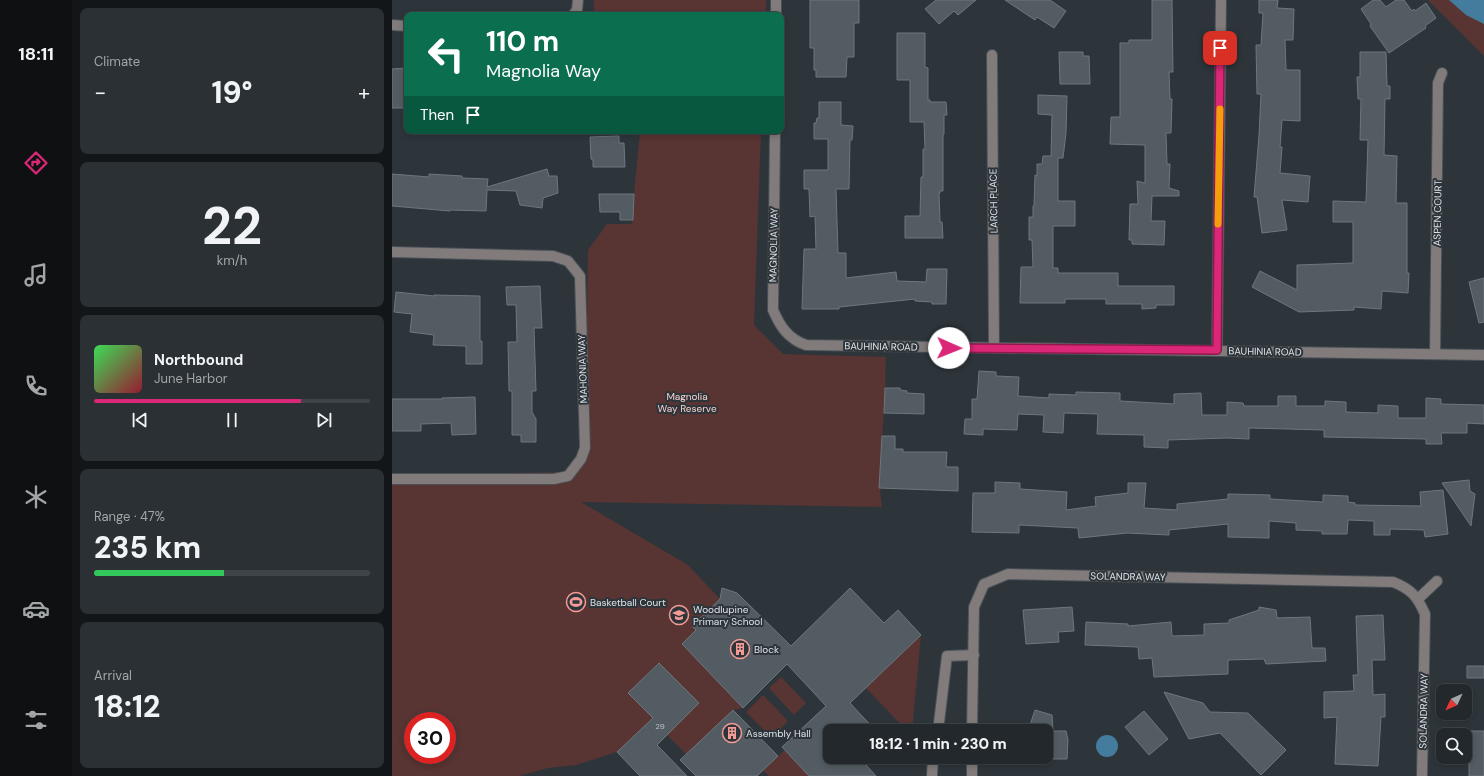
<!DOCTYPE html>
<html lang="en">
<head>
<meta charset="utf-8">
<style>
  :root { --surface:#22282c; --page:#2a3034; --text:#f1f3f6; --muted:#a2a6a9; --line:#3f4448; --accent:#db2777 }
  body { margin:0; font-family:"DM Sans",sans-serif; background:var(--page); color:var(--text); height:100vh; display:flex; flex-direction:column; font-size:15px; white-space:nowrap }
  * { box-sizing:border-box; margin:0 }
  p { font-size:13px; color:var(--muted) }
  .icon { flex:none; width:22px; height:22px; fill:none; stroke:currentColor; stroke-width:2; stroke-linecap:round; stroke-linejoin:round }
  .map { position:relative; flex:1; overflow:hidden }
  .side { display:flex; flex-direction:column; gap:8px; padding:8px; background:#131618; width:320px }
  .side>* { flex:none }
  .guide { position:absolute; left:12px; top:12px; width:380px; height:122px; border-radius:8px; box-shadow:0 2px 6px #0003,0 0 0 1px var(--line); background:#0b6e4f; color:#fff; overflow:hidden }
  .needle { width:26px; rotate:226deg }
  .controls { position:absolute; left:1044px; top:684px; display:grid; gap:8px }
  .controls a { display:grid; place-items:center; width:36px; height:36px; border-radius:8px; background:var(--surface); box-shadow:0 2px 6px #0003,0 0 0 1px var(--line); font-size:20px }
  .speed { position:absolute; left:12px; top:712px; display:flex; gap:8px; font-size:20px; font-weight:700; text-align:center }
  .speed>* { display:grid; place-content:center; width:52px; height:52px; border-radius:50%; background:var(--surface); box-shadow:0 2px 6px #0003,0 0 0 1px var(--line); line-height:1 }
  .speed .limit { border:6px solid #d22; background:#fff; color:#111 }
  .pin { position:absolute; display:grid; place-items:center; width:34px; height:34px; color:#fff; margin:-17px; border-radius:8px; box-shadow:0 2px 6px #0006 }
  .me { position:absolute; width:44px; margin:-22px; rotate:91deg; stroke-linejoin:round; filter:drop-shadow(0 0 3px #0008) }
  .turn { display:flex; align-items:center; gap:14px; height:84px; padding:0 16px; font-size:18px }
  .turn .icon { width:52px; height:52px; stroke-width:2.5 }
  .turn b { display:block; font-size:28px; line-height:34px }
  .then { display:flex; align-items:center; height:38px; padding:0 16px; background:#0003; gap:8px; font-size:15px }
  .big { font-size:30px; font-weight:800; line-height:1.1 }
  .side .widget { flex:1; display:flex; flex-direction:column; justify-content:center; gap:6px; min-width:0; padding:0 14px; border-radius:8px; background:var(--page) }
  .side .dial { align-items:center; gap:0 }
  .dial b { font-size:52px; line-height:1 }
  .song { display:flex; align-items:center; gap:12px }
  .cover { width:48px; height:48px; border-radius:6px; background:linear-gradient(135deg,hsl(130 70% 55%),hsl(350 70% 35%)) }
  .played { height:4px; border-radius:2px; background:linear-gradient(90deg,var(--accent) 75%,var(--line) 75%) }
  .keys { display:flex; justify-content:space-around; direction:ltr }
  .heat { display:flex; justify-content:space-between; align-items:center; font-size:22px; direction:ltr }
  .charge { height:6px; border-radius:3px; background:linear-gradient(90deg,#34c759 47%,var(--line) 0) }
  .trip { position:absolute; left:431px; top:724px; width:230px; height:40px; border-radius:8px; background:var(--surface); box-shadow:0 2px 6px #0003,0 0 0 1px var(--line); font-weight:800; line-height:40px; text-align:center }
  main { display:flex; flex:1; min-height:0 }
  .menu { display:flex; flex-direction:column; width:72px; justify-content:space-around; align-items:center; background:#0e1012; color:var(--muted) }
  .menu .icon { width:28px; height:28px }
  .menu .on { color:var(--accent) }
  .menu b { font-size:18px; color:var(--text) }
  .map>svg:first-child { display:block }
  .green { fill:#583432; fill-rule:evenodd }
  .water { fill:#447c9e }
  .building { fill:#535c62; stroke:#6e777e }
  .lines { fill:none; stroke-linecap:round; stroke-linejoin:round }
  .minor-casing { stroke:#495157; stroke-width:12 }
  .minor { stroke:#817b7b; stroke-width:10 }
  .route-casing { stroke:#8e194d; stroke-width:10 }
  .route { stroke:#db2777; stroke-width:7 }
  .slow { stroke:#f59e0b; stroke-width:7 }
  .labels { text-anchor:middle; stroke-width:4; stroke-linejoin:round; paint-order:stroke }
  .number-label { font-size:8px; fill:#bcc2c6 }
  .street-label { font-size:10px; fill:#dfe4e8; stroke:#2d353b }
  .park-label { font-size:10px; fill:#f8d1ce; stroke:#2d353b }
  .poi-label { font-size:10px; fill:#dfe4e8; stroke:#2d353b; text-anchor:start }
</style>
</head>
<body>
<main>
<nav class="menu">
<b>18:11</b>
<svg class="icon on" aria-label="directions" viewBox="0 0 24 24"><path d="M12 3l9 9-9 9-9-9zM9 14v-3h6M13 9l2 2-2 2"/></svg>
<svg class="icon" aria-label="music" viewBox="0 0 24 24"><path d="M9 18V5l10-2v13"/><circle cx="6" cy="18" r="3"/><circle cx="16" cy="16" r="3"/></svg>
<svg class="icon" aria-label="phone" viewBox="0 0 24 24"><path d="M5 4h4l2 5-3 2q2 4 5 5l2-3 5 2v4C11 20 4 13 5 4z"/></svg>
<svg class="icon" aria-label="climate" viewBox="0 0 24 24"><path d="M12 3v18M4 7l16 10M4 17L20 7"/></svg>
<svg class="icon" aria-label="car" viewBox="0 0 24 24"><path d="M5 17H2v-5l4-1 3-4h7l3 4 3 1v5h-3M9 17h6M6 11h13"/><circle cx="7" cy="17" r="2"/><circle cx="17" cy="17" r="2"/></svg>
<svg class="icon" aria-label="filters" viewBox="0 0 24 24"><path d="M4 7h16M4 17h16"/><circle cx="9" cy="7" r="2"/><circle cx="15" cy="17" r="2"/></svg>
</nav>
<section class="side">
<div class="widget"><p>Climate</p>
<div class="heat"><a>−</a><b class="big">19°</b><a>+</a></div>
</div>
<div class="widget dial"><b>22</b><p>km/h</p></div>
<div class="widget">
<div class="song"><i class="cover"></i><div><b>Northbound</b><p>June Harbor</p></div></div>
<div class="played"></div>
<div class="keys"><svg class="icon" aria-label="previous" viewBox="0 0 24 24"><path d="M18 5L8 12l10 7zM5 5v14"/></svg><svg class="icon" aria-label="pause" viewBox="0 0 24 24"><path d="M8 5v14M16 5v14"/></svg><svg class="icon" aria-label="next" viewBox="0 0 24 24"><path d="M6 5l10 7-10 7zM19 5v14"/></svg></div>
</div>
<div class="widget"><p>Range · 47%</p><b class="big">235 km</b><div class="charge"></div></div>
<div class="widget"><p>Arrival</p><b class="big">18:12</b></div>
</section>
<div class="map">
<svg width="1092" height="776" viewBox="0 0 1092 776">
  <rect width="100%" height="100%" fill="#2d353b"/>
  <g class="green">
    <rect x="202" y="0" width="172" height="15"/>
    <polygon points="1036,0 1092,0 1092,56"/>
    <path d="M 248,131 L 369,131 L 362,325 L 391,354 L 494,357 C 493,376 494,394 492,412 C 490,444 485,475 490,507 L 189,502 L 296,565 L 328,599 L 300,626 L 304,630 L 290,644 L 351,708 L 341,710 L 295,755 L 275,735 L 306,703 L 266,663 L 237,692 L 261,718 L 225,752 L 184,765 L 156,768 L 127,776 L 0,776 L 0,475 L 172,472 L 193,448 L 196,250 L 215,224 L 239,224 L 241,220 L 242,194 ZM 21,721 L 55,721 L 55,755 L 21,755 Z"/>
    <polygon points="529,635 520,731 515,731 474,688"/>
    <polygon points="389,677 414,703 402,715 377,688"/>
    <polygon points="371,695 396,721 380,738 354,712"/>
    <polygon points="393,750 417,776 377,776 371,770"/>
  </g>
  <g class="water">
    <polygon points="1057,0 1092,0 1092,24 1074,15"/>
    <circle cx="715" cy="746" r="11"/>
  </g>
  <g class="building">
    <polygon points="418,0 467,0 467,23 462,23 462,57 455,57 454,77 424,77 424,70 422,70 422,48 418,48"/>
    <polygon points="544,0 584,0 566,15 562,11 547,24 533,9"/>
    <polygon points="613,0 658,0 674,11 662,28 645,17 643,20"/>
    <polygon points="760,0 780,0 781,72 777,72 778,99 780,99 779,133 774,133 775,164 778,164 777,188 787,191 787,196 760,196 759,221 773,221 772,245 740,244 740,240 737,240 738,204 746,204 745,181 753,183 753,145 718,144 719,117 728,117 728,43 737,43 737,40 760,40"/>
    <polygon points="867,0 886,0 885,8 902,9 901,40 893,40 894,70 908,70 908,121 890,120 888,147 890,147 888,173 918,176 916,202 890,200 895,230 870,233 865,197 862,197 867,135 869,94 865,94 864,45 869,45 871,13 867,13"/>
    <polygon points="981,0 988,0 994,7 1004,0 1012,0 1020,11 1022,9 1023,11 1034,3 1044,18 1033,26 1034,28 997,53 978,26 979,24 969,9"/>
    <polygon points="505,33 533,33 533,67 536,68 536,100 538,100 538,102 554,102 555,115 552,115 552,134 551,134 551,191 548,191 548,193 547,193 548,222 550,222 551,238 513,238 513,216 528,216 529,177 531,177 531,149 533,149 532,122 518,122 518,80 505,80"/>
    <polygon points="667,52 691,52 691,56 697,56 698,84 668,84"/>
    <polygon points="968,52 994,52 995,86 998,86 998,99 993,99 992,155 1005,156 1004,203 1015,203 1015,273 1017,273 1016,293 990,291 989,309 962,307 962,310 907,312 860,287 868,271 905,290 905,265 961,263 961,222 941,222 941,201 974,202 976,140 968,140 969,99 966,99 965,77 968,77"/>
    <polygon points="15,68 15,108 0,108 0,69"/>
    <polygon points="646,95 675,96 674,133 671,158 666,158 666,201 683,201 683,226 661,226 661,268 666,268 666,273 726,273 726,286 782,286 782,305 764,305 764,308 750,309 750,304 714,304 714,299 673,299 673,303 628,303 629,267 641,267 640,240 637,240 637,217 641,217 641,206 642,206 643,175 645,176 645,164 650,164 651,156 659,156 660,115 646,114"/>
    <polygon points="427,102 449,102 449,125 461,126 460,140 458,140 457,189 444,189 446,253 454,253 454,278 504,272 505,281 534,282 535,269 555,269 554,304 540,304 540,302 523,301 523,299 447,307 447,309 410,309 412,249 424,249 423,216 418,217 417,189 412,189 412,170 436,170 436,139 422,139 422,123 424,123 425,118 427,118"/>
    <polygon points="227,136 227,143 232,143 233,167 201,167 201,160 199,159 198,137"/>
    <polygon points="155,169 157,176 165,176 166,193 151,198 150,208 128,205 124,191 95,190 94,211 58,210 58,211 0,206 0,174 37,177 37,174 70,176 70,178 96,179 95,187"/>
    <polygon points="207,194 242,194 241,220 228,220 228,212 208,212"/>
    <polygon points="1092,278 1092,322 1087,323 1077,282"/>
    <polygon points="148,286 150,328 142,328 144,391 140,391 140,412 144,419 144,442 129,442 129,435 120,435 120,391 117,391 116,342 125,342 124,305 115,305 114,287"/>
    <polygon points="4,292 42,296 42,295 88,296 88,341 90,341 90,364 74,364 74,346 41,345 42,335 18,332 20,314 2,312"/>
    <polygon points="587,371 604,372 604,376 627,377 626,396 657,398 657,394 684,395 684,392 728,393 728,401 782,404 782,394 809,393 810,415 835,415 835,402 851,403 852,406 886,406 886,396 904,396 904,406 933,406 933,401 954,402 954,412 986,413 986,405 1006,406 1006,418 1034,418 1034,398 1049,399 1049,404 1092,405 1092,424 1075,423 1075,433 1049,433 1050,444 1034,444 1034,439 932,437 932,430 857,428 857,439 835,438 776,440 776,448 752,447 752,435 705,434 706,414 672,413 671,433 651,432 652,415 626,414 625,430 591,429 591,435 572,434 573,419 580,419 580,399 585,399"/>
    <polygon points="493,388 508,388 508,390 515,391 515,393 532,394 532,414 492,413"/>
    <polygon points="83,397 84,434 60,435 59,423 29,424 29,431 0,431 0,399 50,399 50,398"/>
    <polygon points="490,436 503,436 503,449 511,449 511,452 555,452 554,467 566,467 566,491 487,488"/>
    <polygon points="1077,480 1078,491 1083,494 1079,526 1050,483"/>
    <polygon points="603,482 628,483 628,489 675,492 674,510 704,506 703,497 736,493 736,483 754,483 752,508 785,510 785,504 836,499 836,494 878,495 878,499 931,502 931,495 956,496 956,502 963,503 963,505 1029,506 1028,492 1051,490 1056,534 1033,537 1032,530 998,529 998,535 982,535 982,521 956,520 955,534 930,534 930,531 904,530 904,523 877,521 877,538 836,537 836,524 777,530 777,535 735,533 687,538 686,528 627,525 627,533 580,532 581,493 603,493"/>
    <polygon points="330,588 345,593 399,646 458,588 492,623 506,610 529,635 458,703 484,731 438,731 438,757 482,757 474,765 484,776 417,776 390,747 434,706 395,664 351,708 290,644 304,630 300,626 328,599"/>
    <polygon points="680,607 682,631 666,632 667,642 634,644 631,610"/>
    <polygon points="867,607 884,610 885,618 918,617 920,648 933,648 934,661 874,664 872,659 836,660 836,674 762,677 760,658 747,659 746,647 693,645 694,622 736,624 736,626 779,622 780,636 812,635 812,624 837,623 837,620 867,610"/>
    <polygon points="991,615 993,660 980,660 981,695 993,694 993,717 989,717 986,766 943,764 945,717 932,718 932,692 962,691 961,675 966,675 964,616"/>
    <polygon points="267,663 307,703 265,745 295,776 248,776 225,752 261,718 236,693"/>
    <rect x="1075" y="666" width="17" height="12"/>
    <polygon points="772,692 811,703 818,712 856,713 894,750 869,775 828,733 797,739"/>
    <polygon points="341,710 386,756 365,776 304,776 288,760"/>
    <polygon points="643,710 660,715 661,731 674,731 676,740 675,759 654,759 654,731 636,731"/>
    <polygon points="752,711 776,739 757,755 733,727"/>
    <rect x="1077" y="731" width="15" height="45"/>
  </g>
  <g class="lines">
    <g class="minor-casing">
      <g id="minor">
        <polyline points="181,15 185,10 186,0"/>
        <polyline points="384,15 384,0"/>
        <polyline points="0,25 15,26"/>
        <polyline points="600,55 602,348"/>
        <path d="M 383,131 L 381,310 C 388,326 396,339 414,345 L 1092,355"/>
        <polyline points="0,252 161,256 176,261 188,276 193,448 189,459 176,476 162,479 0,479"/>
        <polyline points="825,351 829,0"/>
        <polyline points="1043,354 1046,83 1050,73"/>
        <polyline points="1026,599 1045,581"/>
        <polyline points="546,731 555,656 582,655"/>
        <path d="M 580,731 L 582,607 L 592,584 L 616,574 L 1001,582 C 1019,589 1025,596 1033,614 L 1030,776"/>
        <polyline points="540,776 541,757"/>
        <polyline points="580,776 580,757"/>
      </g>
    </g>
    <use href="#minor" class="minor"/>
  </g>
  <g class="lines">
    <g class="route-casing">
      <polyline id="route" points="557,348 825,350 828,48"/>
    </g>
    <use href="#route" class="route"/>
    <polyline class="slow" points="826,224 828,109"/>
  </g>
  <defs>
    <g id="stadium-ring" transform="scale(1)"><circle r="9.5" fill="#2d353b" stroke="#f59b96" stroke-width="1.5"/><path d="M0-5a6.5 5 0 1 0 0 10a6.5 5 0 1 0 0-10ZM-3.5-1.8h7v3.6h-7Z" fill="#f59b96"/></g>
    <g id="school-ring" transform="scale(1)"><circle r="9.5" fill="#2d353b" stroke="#f59b96" stroke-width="1.5"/><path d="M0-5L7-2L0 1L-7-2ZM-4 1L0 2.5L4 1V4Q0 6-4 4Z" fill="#f59b96"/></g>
    <g id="building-ring" transform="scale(1)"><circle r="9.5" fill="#2d353b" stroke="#f59b96" stroke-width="1.5"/><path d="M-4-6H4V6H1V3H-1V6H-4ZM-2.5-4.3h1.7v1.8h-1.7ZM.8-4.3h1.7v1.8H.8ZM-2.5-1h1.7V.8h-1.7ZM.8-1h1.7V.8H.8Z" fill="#f59b96"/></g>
  </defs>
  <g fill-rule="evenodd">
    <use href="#stadium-ring" x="184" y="602"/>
    <use href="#school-ring" x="287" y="615"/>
    <use href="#building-ring" x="348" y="649"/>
    <use href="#building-ring" x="340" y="733"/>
  </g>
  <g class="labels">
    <g class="number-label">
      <text x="268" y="729">29</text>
    </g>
    <g class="street-label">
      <text transform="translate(601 201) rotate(-91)" y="4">LARCH PLACE</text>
      <text transform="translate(1045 213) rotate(-89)" y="4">ASPEN COURT</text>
      <text transform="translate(381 245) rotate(-89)" y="4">MAGNOLIA WAY</text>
      <text transform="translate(489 346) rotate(1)" y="4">BAUHINIA ROAD</text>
      <text transform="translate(873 351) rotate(1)" y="4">BAUHINIA ROAD</text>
      <text transform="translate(190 369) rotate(-92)" y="4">MAHONIA WAY</text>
      <text transform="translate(736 576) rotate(1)" y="4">SOLANDRA WAY</text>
      <text transform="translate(1031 711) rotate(-89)" y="4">SOLANDRA WAY</text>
    </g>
    <g class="park-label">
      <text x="295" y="400">Magnolia<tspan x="295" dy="12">Way Reserve</tspan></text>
    </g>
    <g class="poi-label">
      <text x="198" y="606">Basketball Court</text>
      <text x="301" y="613">Woodlupine<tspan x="301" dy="12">Primary School</tspan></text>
      <text x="362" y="653">Block</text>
      <text x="354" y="737">Assembly Hall</text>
    </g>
  </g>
</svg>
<div class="controls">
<a><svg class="needle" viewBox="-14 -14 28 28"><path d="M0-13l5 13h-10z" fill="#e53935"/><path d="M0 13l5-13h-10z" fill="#a2a6a9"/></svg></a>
<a><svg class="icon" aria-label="search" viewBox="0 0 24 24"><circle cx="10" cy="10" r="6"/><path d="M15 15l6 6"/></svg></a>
</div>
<div class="speed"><div class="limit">30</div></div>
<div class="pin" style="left:828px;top:48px;background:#d93025"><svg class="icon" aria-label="arrive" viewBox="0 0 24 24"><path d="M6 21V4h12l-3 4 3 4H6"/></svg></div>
<svg class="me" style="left:557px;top:348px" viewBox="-20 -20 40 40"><circle r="19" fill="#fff"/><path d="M0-13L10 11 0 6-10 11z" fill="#db2777"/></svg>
<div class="trip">18:12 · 1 min · 230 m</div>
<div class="guide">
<div class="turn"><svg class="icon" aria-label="left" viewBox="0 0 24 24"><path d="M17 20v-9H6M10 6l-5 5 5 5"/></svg><div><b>110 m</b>Magnolia Way</div></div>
<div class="then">Then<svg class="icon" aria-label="arrive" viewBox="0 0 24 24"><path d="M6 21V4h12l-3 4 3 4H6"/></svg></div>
</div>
</div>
</main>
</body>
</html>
